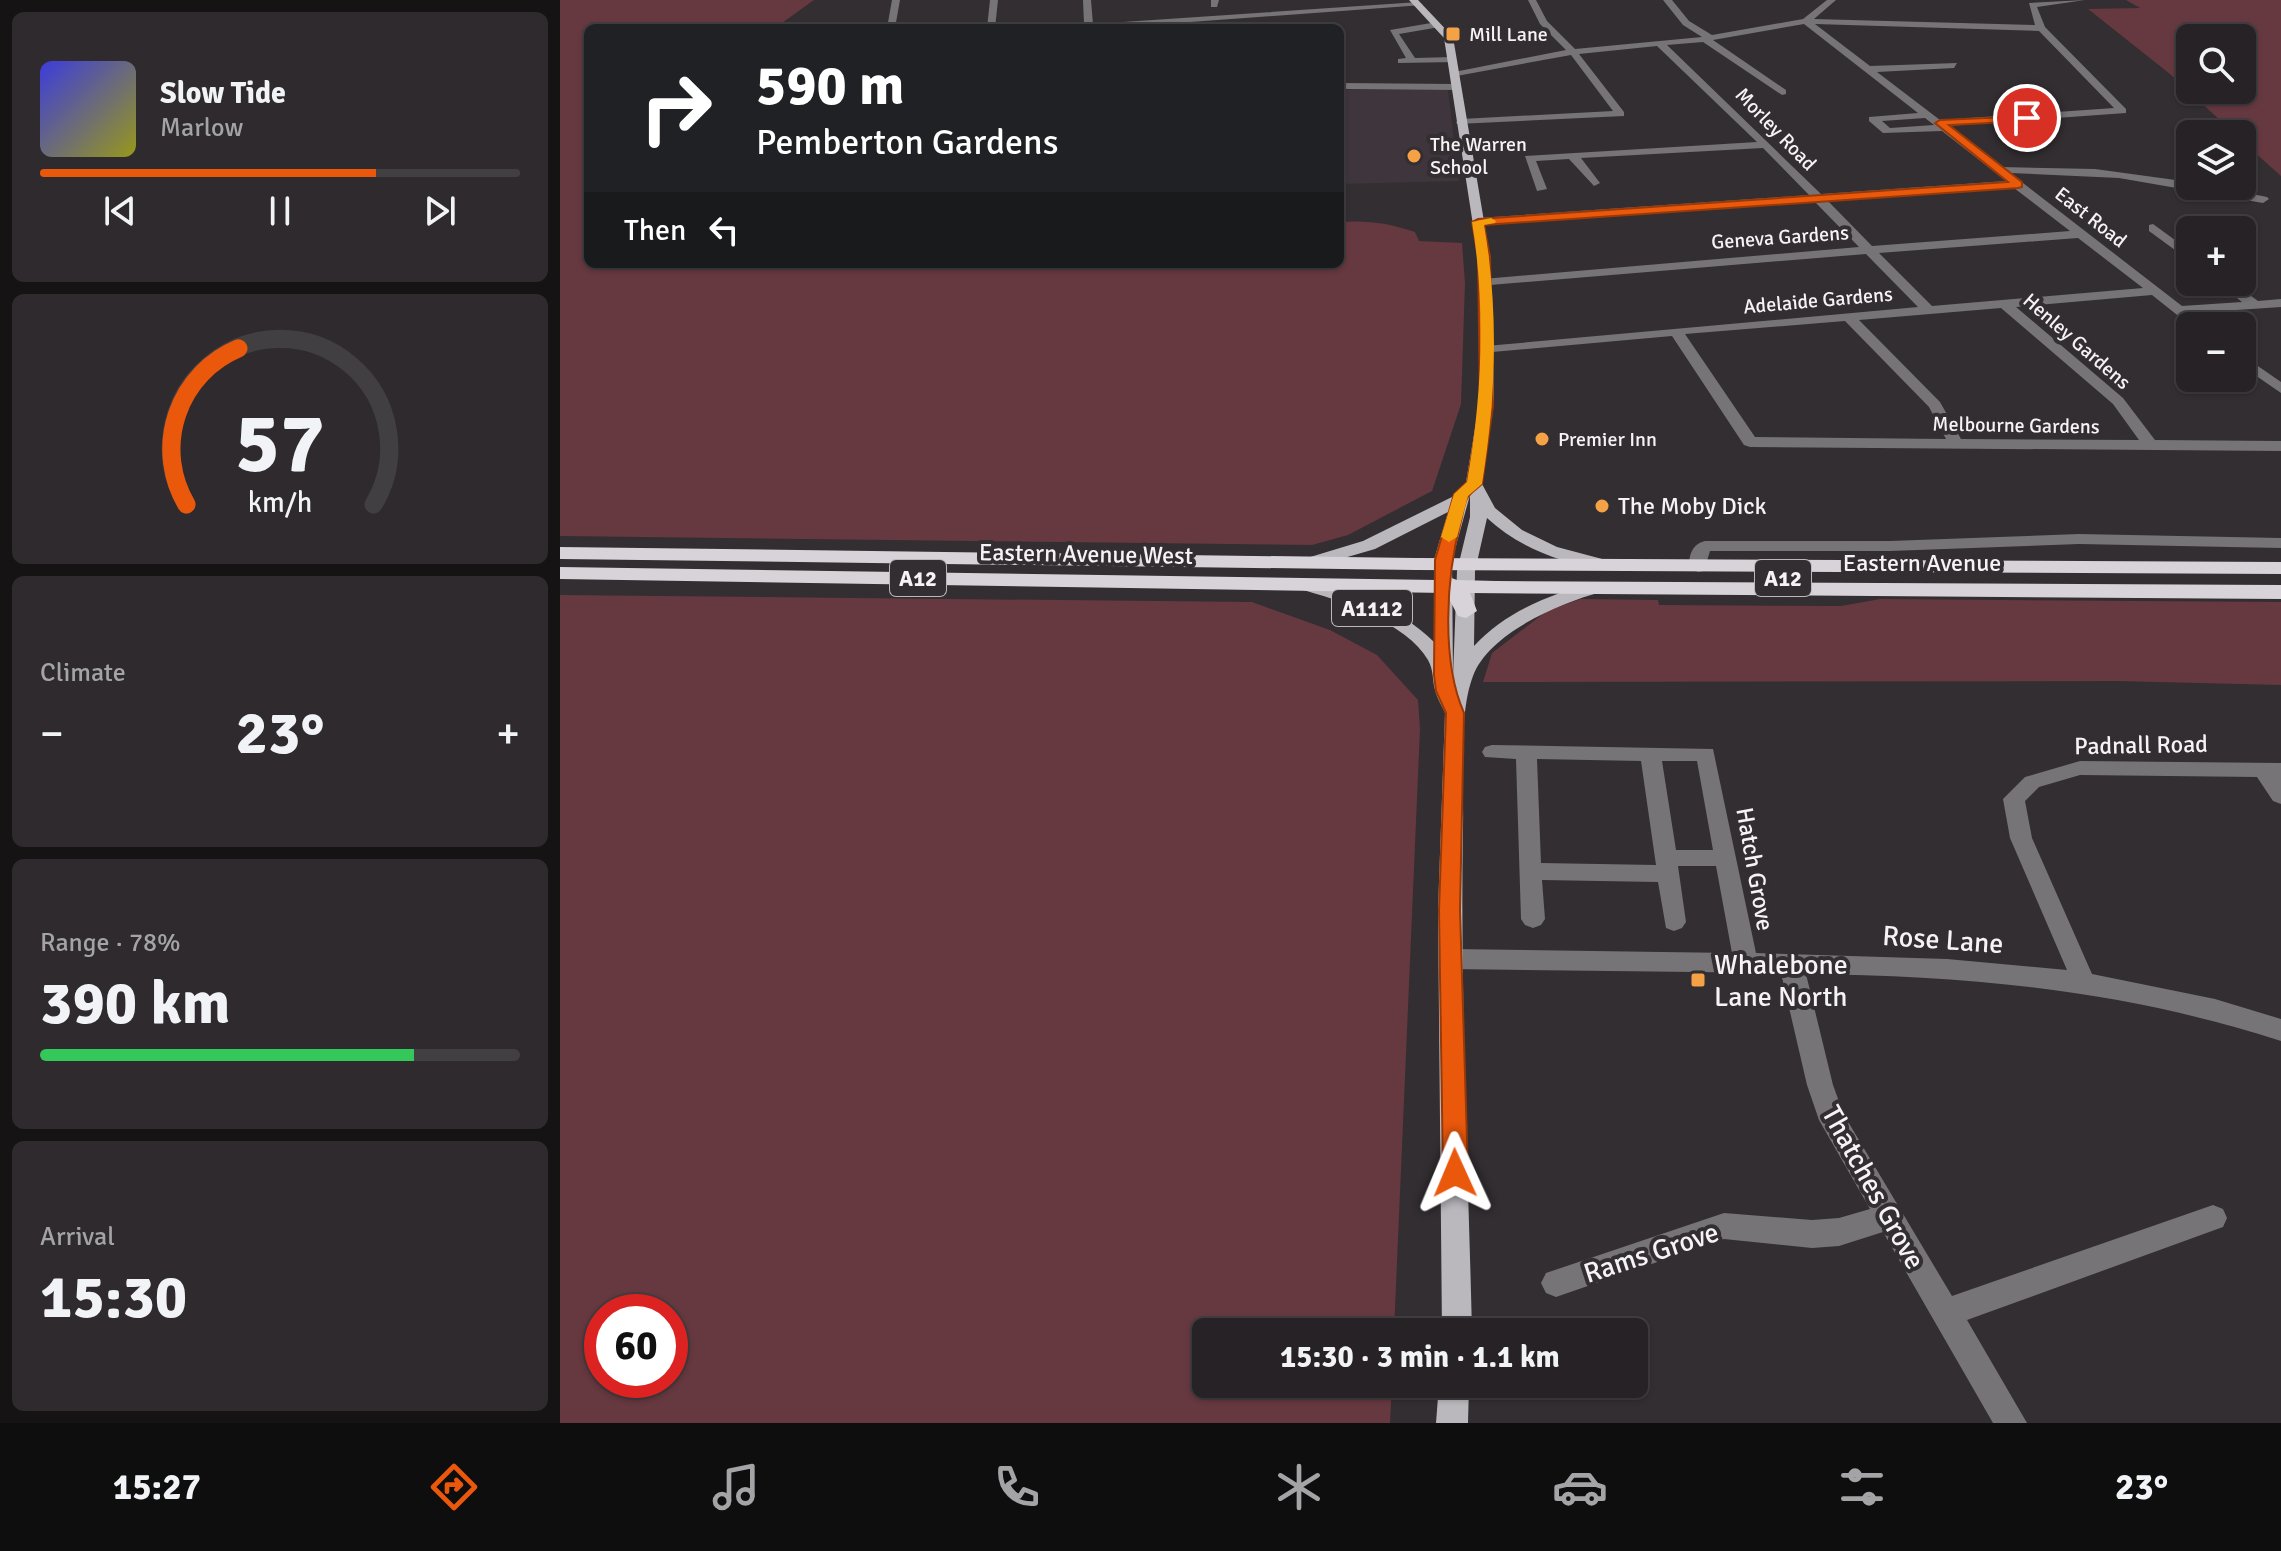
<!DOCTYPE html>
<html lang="en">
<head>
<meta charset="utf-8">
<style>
  :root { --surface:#262225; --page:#2e2a2d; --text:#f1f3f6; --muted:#a4a4a7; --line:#423f42; --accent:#ea580c }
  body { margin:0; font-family:Signika,sans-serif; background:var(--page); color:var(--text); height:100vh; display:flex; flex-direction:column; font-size:30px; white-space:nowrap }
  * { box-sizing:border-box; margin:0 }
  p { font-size:26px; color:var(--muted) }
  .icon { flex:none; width:44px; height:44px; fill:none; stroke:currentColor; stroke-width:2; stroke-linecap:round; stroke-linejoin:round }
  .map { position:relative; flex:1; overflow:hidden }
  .side { display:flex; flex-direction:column; gap:12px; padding:12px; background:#151314; width:560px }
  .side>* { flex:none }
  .hud { position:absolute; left:24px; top:24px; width:760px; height:244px; border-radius:12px; box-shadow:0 2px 6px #0004,0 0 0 2px var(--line); background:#202124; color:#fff; overflow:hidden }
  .tools { position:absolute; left:1616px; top:24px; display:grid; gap:16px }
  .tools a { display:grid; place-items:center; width:80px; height:80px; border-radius:12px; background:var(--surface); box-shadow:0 2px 6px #0004,0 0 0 2px var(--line); font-size:40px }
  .speed { position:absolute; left:24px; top:1294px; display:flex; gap:16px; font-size:40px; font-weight:700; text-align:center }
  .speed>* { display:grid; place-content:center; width:104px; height:104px; border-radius:50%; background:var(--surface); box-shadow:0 2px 6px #0004,0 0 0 2px var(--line); line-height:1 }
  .speed .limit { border:12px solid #d22; background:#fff; color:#111 }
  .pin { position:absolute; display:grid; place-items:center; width:68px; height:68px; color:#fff; margin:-34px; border:4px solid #fff; border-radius:50%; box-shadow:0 2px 8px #0007 }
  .me { position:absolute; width:88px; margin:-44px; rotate:359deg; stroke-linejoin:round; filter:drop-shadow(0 0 6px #0008) }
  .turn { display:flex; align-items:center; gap:28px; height:168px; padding:0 40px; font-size:36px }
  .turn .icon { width:104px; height:104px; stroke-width:2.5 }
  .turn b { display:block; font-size:56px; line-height:68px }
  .then { display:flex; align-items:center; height:76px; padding:0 40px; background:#0003; gap:16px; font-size:30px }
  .big { font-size:60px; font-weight:700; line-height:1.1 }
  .side .card { flex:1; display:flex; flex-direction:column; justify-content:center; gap:12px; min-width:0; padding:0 28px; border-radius:12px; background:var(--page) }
  .side .dial { align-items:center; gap:0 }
  .dial svg { height:208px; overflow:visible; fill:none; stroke:var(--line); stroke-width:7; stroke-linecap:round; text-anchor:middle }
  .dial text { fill:var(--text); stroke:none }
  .song { display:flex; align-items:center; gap:24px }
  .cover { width:96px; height:96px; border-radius:12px; background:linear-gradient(135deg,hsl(240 70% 55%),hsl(60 70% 35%)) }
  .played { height:8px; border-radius:4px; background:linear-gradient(90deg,var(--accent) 70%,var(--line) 70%) }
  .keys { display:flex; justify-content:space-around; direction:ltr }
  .heat { display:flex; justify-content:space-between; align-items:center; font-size:44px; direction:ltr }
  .charge { height:12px; border-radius:6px; background:linear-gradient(90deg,#34c759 78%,var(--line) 0) }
  .trip { position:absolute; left:632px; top:1318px; width:456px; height:80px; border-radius:12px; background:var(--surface); box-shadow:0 2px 6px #0004,0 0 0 2px var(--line); font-weight:700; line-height:80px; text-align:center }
  .menu { display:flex; height:128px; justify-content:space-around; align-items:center; background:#0f0e0f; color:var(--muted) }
  .menu .icon { width:56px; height:56px }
  .menu .selected { color:var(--accent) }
  .menu b { font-size:36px; color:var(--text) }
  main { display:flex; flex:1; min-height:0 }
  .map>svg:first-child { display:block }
  .built { fill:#3f353c }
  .green { fill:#66383f; fill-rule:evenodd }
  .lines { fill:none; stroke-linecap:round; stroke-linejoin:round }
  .minor { fill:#767476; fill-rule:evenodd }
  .major { fill:#bbb8bd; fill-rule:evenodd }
  .highway { fill:#d7d3d9; fill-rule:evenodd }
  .route { fill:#ea580c; stroke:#983908; stroke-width:2 }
  .slow { fill:#f59e0b }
  .poi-dot { fill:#f5a246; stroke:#332e31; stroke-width:3 }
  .labels { text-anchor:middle; stroke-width:8; stroke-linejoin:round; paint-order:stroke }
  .far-poi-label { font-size:20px; fill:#f6f3f5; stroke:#332e31; text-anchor:start }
  .far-street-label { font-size:20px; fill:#f6f3f5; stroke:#332e31 }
  .shield { fill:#332e31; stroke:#bcb8ba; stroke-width:2 }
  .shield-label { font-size:22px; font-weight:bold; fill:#f6f3f5 }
  .poi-label { font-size:24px; fill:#f6f3f5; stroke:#332e31; text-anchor:start }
  .street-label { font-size:24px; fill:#f6f3f5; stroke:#332e31 }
  .near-street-label { font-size:28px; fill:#f6f3f5; stroke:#332e31 }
  .near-poi-label { font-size:28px; fill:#f6f3f5; stroke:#332e31; text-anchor:start }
</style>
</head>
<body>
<main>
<section class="side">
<div class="card">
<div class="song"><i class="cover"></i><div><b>Slow Tide</b><p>Marlow</p></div></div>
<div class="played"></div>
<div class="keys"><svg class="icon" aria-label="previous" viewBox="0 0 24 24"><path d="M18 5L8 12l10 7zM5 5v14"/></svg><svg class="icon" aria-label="pause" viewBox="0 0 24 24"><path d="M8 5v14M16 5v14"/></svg><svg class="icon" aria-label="next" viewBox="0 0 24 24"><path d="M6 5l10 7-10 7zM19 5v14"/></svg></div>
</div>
<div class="card dial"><svg viewBox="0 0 100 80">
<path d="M14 69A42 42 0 1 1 86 69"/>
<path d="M14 69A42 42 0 0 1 34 9" stroke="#ea580c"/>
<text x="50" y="56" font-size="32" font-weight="700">57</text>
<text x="50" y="72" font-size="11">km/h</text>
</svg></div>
<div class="card"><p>Climate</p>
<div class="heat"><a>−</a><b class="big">23°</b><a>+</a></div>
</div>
<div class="card"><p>Range · 78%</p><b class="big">390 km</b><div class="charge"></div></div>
<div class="card"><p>Arrival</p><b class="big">15:30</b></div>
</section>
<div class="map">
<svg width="1721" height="1423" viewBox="0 0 1721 1423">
  <rect width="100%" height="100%" fill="#332e31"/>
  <polygon class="built" points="780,90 888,90 899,181 780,184"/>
  <g class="green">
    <path d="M 0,0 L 254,0 L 215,28 L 28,28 L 28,264 L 780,264 L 780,222 C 808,220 829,223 855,232 L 859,241 L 902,243 L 905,283 L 901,404 L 872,491 L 788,535 L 752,545 L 0,536 Z"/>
    <path d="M 1566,0 L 1721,0 L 1721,176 L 1682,141 L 1682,134 L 1675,134 L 1610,74 L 1528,9 L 1580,8 ZM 1630,38 L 1682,38 L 1682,90 L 1630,90 Z"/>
    <path d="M 0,595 L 692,602 L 770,630 L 817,655 L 858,700 L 860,729 L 834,1332 L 646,1332 L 646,1384 L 832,1384 L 830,1423 L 0,1423 ZM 110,1312 L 110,1380 L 42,1380 L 42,1312 Z"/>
    <polygon points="1021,599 1098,600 1099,605 1281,606 1320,599 1721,602 1721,685 1557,681 923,682 932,653 988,610"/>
  </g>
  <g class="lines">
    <g class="minor">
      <polygon points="332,0 340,0 335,28 327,28"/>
      <polygon points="430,0 438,0 435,28 427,28"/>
      <polygon points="523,0 531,0 533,24 859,2 863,5 549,28 504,28 524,24"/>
      <polygon points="651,0 659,0 657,7 651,7"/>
      <path d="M 968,0 L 976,0 L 987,21 L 1015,49 L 1142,37 L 1123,25 L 1103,0 L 1112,0 L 1129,21 L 1152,35 L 1243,19 L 1267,0 L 1276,0 L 1254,19 L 1475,25 L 1469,3 L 1525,0 L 1477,7 L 1485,27 L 1566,109 L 1566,113 L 1388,126 L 1441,167 L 1535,169 L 1630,182 L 1630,186 L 1653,186 L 1707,197 L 1709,199 L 1703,203 L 1559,178 L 1450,173 L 1622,306 L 1682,302 L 1657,282 L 1672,282 L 1698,301 L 1721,299 L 1721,307 L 1632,313 L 1647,326 L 1631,326 L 1592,295 L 1456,307 L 1563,398 L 1595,440 L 1721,441 L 1721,451 L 1190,447 L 1184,445 L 1112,336 L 921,353 L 921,347 L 926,346 L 1358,307 L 1306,254 L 918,286 L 918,280 L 923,279 L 1299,247 L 1255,202 L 914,225 L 914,219 L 918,218 L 1249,195 L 1203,148 L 1021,158 L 1040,183 L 1034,186 L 1009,159 L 976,161 L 987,189 L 977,191 L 965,156 L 1197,142 L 1097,46 L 1019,54 L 1064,112 L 1064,116 L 897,124 L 896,122 L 901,119 L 1053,111 L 1011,55 L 891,77 L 894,72 L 1006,50 L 980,24 ZM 1244,24 L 1358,113 L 1309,117 L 1309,121 L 1323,133 L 1382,131 L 1446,181 L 1261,194 L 1107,45 L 1143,42 L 1222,95 L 1226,94 L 1226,90 L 1153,40 ZM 1255,24 L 1479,31 L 1554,108 L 1380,120 L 1317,72 L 1394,68 L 1397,63 L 1310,66 ZM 1365,118 L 1374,125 L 1330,128 L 1322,121 ZM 1454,188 L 1510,231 L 1312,246 L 1268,201 ZM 1518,238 L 1583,288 L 1372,306 L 1319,253 ZM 1441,308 L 1553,404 L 1579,440 L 1401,439 L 1380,402 L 1299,320 ZM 1285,321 L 1369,407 L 1386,439 L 1195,437 L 1125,334 Z"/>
      <polygon points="877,22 880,27 839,34 855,58 893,57 896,62 838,63 838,59 846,58 830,30"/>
      <polygon points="780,83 896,84 901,87 896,90 780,89"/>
      <polygon points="1593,224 1630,251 1630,261 1589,231 1589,225"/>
      <polygon points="1682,244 1688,243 1694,247 1682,252"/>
      <polygon points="1682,355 1721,382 1721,393 1682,366"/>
      <path d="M 1519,534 L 1721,538 L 1721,548 L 1519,544 L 1330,551 L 1150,551 L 1144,571 L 1138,572 L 1129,567 C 1129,555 1132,544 1145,541 L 1330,541 Z"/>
      <path d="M 932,745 L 1153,749 L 1196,953 L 1387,959 L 1507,970 L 1450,838 L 1443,799 L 1465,777 L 1520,761 L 1721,763 L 1721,804 L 1713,801 L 1697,777 L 1520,775 L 1479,787 L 1465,801 L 1472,838 L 1532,974 L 1655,999 L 1721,1019 L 1721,1041 C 1562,990 1412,976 1246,974 L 1273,1085 L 1284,1115 L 1392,1296 L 1653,1205 L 1663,1209 L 1667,1218 L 1663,1227 L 1407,1320 L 1467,1423 L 1433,1423 L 1323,1232 L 1279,1246 L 1252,1248 L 1164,1239 L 996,1297 L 986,1293 L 981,1283 L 986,1273 L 1164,1213 L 1252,1220 L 1279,1218 L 1310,1209 L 1259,1120 L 1247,1085 L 1221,973 L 891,969 L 883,966 L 879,959 L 883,952 L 891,949 L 1172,953 L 1156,866 L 1118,866 L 1126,922 L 1122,928 L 1114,931 L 1106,928 L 1098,882 L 982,880 L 985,919 L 981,925 L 973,928 L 965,925 L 961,919 L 956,759 L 925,757 L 922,752 L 925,747 ZM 977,759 L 1081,761 L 1096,865 L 981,863 ZM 1102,761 L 1137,761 L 1153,850 L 1116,850 Z"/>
    </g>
    <g class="major">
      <path d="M 849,0 L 858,0 L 893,37 L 930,257 L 934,399 L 922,484 L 935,508 L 962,530 L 997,547 L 1046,560 L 1049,564 L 1040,569 C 999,562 958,547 927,518 L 915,571 L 914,646 C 945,612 992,593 1035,583 L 1044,588 L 1041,592 C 1000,603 929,633 913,676 C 898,715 904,784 903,827 C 900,995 908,1164 912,1332 L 882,1332 L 878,910 L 885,713 C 882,706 877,698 875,690 C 872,679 874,671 868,660 C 847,623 778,599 739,589 L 736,585 L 745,580 C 790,591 840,608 874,642 L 874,560 L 888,512 L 815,549 L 753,567 L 744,562 L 747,558 L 803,541 L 892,497 L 906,482 L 920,399 L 918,257 L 884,38 ZM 910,495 L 910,517 L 897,571 L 893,676 L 892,560 Z"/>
      <polygon points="879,1384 909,1384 908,1423 876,1423"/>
    </g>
    <g class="highway">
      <polygon points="0,547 856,558 1721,562 1721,574 856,570 0,559"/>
      <polygon points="0,567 877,580 886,576 897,580 936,581 1721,585 1721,599 910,593 917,611 906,618 898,616 886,593 0,579"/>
    </g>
  </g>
  <path class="route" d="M 1471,116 L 1467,121 L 1389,125 L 1462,182 L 1462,187 L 1458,188 L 924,225 L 930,257 L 933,406 L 922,484 C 918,488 911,492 908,497 C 904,503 903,514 901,521 C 886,576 881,661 904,713 L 900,910 L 908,1173 L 904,1182 L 895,1185 L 886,1182 L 883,1173 L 879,910 L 886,713 L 876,691 L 874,675 L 875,560 L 894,494 L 907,482 L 920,406 L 918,257 L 912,222 L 918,219 L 1448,182 L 1375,123 L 1380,120 Z"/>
  <path class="slow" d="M 931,218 L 936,221 L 935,223 L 924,225 C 939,310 936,399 922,484 L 908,496 L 897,537 L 889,542 L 881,537 L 894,494 L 907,482 C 922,397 926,308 912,222 Z"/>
  <g class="poi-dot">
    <rect x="885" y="26" width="16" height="16" rx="4"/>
    <circle cx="854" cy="156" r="8"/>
    <circle cx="982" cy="439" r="8"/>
    <circle cx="1042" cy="506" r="8"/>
    <rect x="1130" y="972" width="16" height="16" rx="4"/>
  </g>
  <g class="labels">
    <g class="far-poi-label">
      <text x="909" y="41">Mill Lane</text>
      <text x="870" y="151">The Warren<tspan x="870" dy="23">School</tspan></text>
      <text x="998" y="446">Premier Inn</text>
    </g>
    <g class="far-street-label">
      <text transform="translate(1216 129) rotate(46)" y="7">Morley Road</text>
      <text transform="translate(1531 217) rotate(38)" y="7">East Road</text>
      <text transform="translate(1220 237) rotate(-4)" y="7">Geneva Gardens</text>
      <text transform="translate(1258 300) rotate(-5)" y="7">Adelaide Gardens</text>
      <text transform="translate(1517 341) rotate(41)" y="7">Henley Gardens</text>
      <text transform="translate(1456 425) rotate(1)" y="7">Melbourne Gardens</text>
    </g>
    <g class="shield">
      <rect x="330" y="560" width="56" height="36" rx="6"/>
      <rect x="1195" y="560" width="56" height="36" rx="6"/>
      <rect x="772" y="590" width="80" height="36" rx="6"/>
    </g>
    <g class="shield-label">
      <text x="358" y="586">A12</text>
      <text x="1223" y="586">A12</text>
      <text x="812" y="616">A1112</text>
    </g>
    <g class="poi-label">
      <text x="1058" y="514">The Moby Dick</text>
    </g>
    <g class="street-label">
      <text transform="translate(526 554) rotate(1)" y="8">Eastern Avenue West</text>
      <text x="1362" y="571">Eastern Avenue</text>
      <text transform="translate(1581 745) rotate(-1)" y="8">Padnall Road</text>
      <text transform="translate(1195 869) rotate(80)" y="8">Hatch Grove</text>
    </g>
    <g class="near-street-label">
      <text transform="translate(1383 939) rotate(4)" y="10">Rose Lane</text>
      <text transform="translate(1314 1187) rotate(61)" y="10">Thatches Grove</text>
      <text transform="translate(1091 1252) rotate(-18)" y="10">Rams Grove</text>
    </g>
    <g class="near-poi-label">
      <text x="1154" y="974">Whalebone<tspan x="1154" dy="32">Lane North</tspan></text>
    </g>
  </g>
</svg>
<div class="tools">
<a><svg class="icon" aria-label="search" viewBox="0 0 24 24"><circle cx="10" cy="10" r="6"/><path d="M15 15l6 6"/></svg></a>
<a><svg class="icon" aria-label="layers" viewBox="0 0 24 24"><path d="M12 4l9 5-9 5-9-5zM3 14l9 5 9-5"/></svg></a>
<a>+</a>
<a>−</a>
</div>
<div class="speed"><div class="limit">60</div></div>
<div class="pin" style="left:1467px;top:118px;background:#d93025"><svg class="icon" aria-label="arrive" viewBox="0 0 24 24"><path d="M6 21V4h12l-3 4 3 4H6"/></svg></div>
<svg class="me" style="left:895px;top:1173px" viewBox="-20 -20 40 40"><path d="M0-17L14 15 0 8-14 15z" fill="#ea580c" stroke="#fff" stroke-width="4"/></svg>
<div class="trip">15:30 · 3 min · 1.1 km</div>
<div class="hud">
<div class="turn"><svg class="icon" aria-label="right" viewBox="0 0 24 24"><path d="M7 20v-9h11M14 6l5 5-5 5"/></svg><div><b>590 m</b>Pemberton Gardens</div></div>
<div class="then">Then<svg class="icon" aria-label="left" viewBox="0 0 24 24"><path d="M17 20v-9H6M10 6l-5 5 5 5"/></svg></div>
</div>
</div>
</main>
<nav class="menu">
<b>15:27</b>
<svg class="icon selected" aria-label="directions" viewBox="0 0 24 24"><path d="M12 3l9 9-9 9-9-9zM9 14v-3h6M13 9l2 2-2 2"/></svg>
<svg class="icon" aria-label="music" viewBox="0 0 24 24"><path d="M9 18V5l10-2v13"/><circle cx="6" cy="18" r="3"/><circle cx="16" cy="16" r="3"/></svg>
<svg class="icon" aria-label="phone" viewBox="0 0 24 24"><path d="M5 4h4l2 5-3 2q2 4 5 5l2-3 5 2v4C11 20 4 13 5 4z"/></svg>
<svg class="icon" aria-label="climate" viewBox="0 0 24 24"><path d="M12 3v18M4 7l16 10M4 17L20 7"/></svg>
<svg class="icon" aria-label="car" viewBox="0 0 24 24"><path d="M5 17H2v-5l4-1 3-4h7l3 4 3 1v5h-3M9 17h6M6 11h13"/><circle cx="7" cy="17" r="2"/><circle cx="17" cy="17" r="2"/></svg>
<svg class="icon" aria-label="filters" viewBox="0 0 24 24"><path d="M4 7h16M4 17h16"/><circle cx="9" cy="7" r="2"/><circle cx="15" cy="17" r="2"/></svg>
<b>23°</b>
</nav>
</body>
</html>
